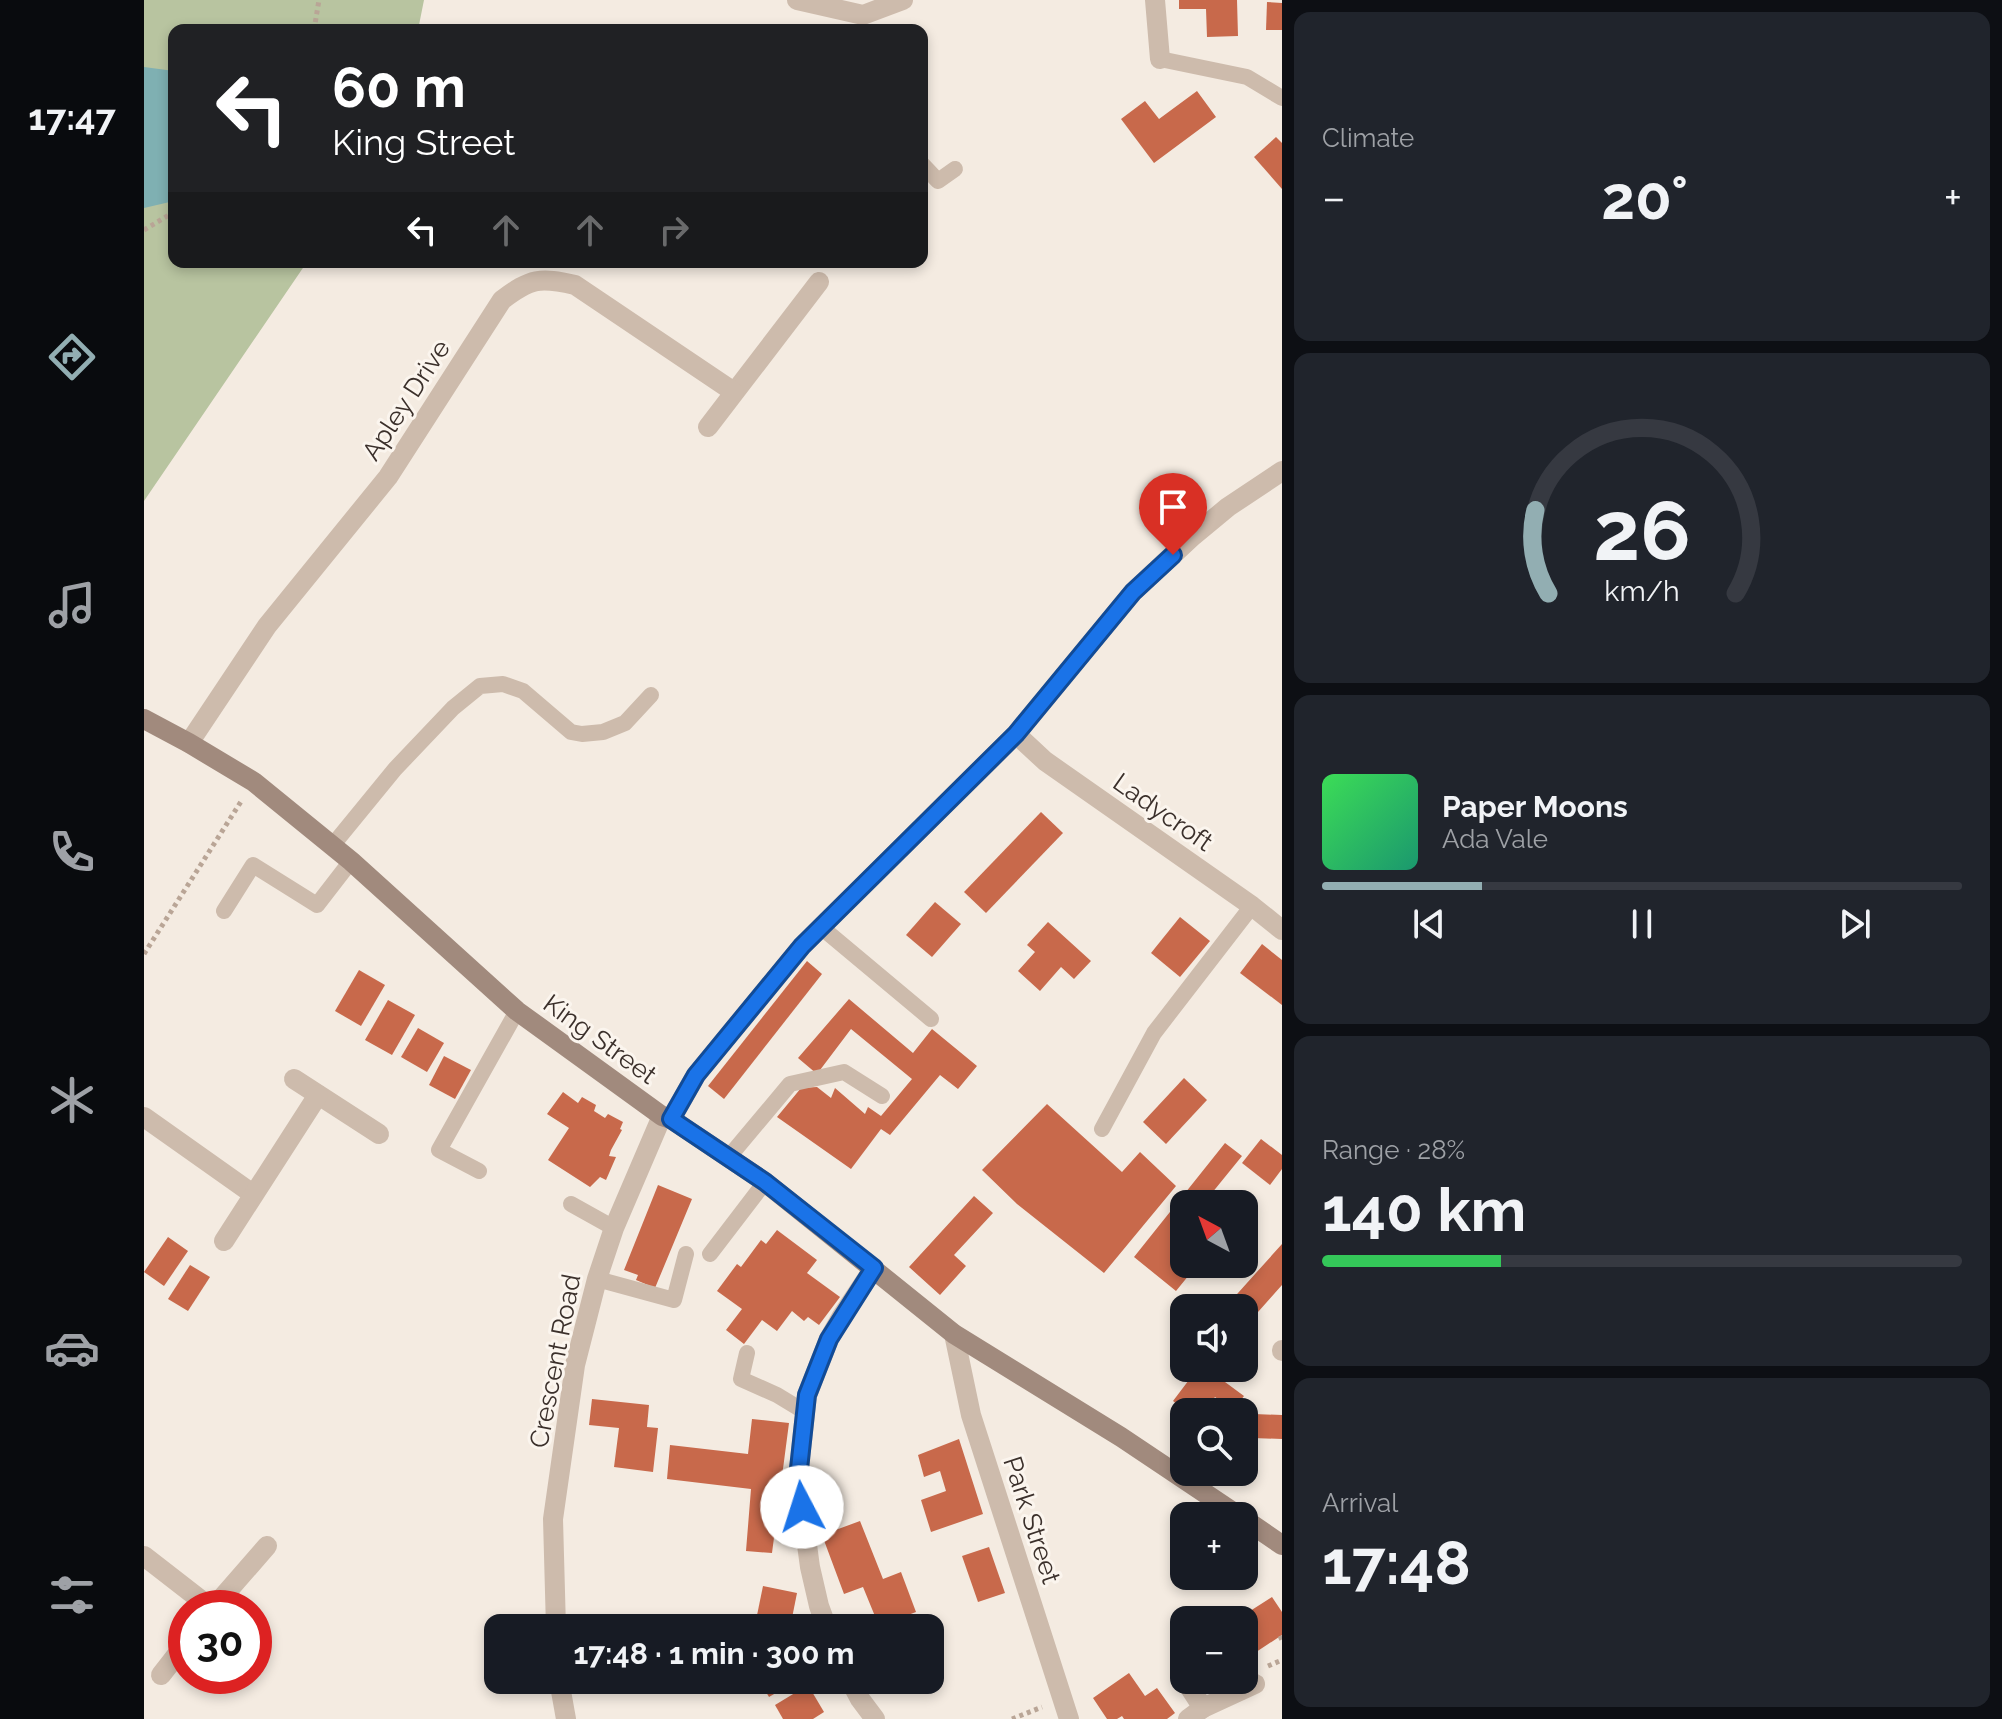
<!DOCTYPE html>
<html lang="en">
<head>
<meta charset="utf-8">
<style>
  :root { --surface:#171b24; --page:#20242c; --text:#f1f3f6; --muted:#9ea1a6; --line:#363941; --accent:#92aeb2 }
  body { margin:0; font-family:Raleway,sans-serif; background:var(--page); color:var(--text); height:100vh; display:flex; flex-direction:column; font-size:30px; white-space:nowrap }
  * { box-sizing:border-box; margin:0 }
  p { font-size:26px; color:var(--muted) }
  .icon { flex:none; width:44px; height:44px; fill:none; stroke:currentColor; stroke-width:2; stroke-linecap:round; stroke-linejoin:round }
  .map { position:relative; flex:1; overflow:hidden }
  .sheet { display:flex; flex-direction:column; gap:12px; padding:12px; background:#0d0f14; width:720px }
  .sheet>* { flex:none }
  .guide { position:absolute; left:24px; top:24px; width:760px; height:244px; border-radius:16px; box-shadow:0 4px 12px #0003; background:#202124; color:#fff; overflow:hidden }
  .needle { width:52px; rotate:319deg }
  .tools { position:absolute; left:1026px; top:1190px; display:grid; gap:16px }
  .tools a { display:grid; place-items:center; width:88px; height:88px; border-radius:16px; background:var(--surface); box-shadow:0 4px 12px #0003; font-size:40px }
  .speed { position:absolute; left:24px; top:1590px; display:flex; gap:16px; font-size:40px; font-weight:700; text-align:center }
  .speed>* { display:grid; place-content:center; width:104px; height:104px; border-radius:50%; background:var(--surface); box-shadow:0 4px 12px #0003; line-height:1 }
  .speed .limit { border:12px solid #d22; background:#fff; color:#111 }
  .pin { position:absolute; display:grid; place-items:center; width:68px; height:68px; color:#fff; margin:-82px -34px; border-radius:50% 50% 50% 0; rotate:-45deg; box-shadow:0 0 8px #0007 }
  .pin .icon { rotate:45deg }
  .me { position:absolute; width:88px; margin:-44px; rotate:355deg; stroke-linejoin:round; filter:drop-shadow(0 0 6px #0008) }
  .turn { display:flex; align-items:center; gap:28px; height:168px; padding:0 32px; font-size:36px }
  .turn .icon { width:104px; height:104px; stroke-width:2.5 }
  .turn b { display:block; font-size:56px; line-height:68px }
  .lanes { display:flex; align-items:center; height:76px; padding:0 32px; background:#0003; justify-content:center; gap:40px; direction:ltr }
  .lanes .off { opacity:.35 }
  .big { font-size:60px; font-weight:700; line-height:1.1 }
  .sheet .card { flex:1; display:flex; flex-direction:column; justify-content:center; gap:12px; min-width:0; padding:0 28px; border-radius:16px; background:var(--page) }
  .sheet .dial { align-items:center; gap:0 }
  .dial svg { height:208px; overflow:visible; fill:none; stroke:var(--line); stroke-width:7; stroke-linecap:round; text-anchor:middle }
  .dial text { fill:var(--text); stroke:none }
  .song { display:flex; align-items:center; gap:24px }
  .cover { width:96px; height:96px; border-radius:12px; background:linear-gradient(135deg,hsl(130 70% 55%),hsl(160 70% 35%)) }
  .played { height:8px; border-radius:4px; background:linear-gradient(90deg,var(--accent) 25%,var(--line) 25%) }
  .keys { display:flex; justify-content:space-around; direction:ltr }
  .heat { display:flex; justify-content:space-between; align-items:center; font-size:44px; direction:ltr }
  .charge { height:12px; border-radius:6px; background:linear-gradient(90deg,#34c759 28%,var(--line) 0) }
  .trip { position:absolute; left:340px; top:1614px; width:460px; height:80px; border-radius:16px; background:var(--surface); box-shadow:0 4px 12px #0003; font-weight:700; line-height:80px; text-align:center }
  main { display:flex; flex:1; min-height:0 }
  .dock { display:flex; flex-direction:column; width:144px; justify-content:space-around; align-items:center; background:#090b0e; color:var(--muted) }
  .dock .icon { width:56px; height:56px }
  .dock .current { color:var(--accent) }
  .dock b { font-size:36px; color:var(--text) }
  .map>svg:first-child { display:block }
  .green { fill:#b8c4a0 }
  .water { fill:#7fb0b2 }
  .building { fill:#c8694b }
  .lines { fill:none; stroke-linecap:round; stroke-linejoin:round }
  .path { stroke:#b9a596; stroke-width:5; stroke-dasharray:4 4; stroke-linecap:butt }
  .lane { stroke:#cdbbac; stroke-width:16 }
  .street { stroke:#cdbbac; stroke-width:20 }
  .secondary { stroke:#a18a7d; stroke-width:20 }
  .route-casing { stroke:#114b97; stroke-width:20 }
  .route { stroke:#1a73e8; stroke-width:14 }
  .labels { text-anchor:middle; stroke-width:6; stroke-linejoin:round; paint-order:stroke }
  .street-label { font-size:26px; fill:#3b302b; stroke:#fbf5ee }
</style>
</head>
<body>
<main>
<nav class="dock">
<b>17:47</b>
<svg class="icon current" aria-label="directions" viewBox="0 0 24 24"><path d="M12 3l9 9-9 9-9-9zM9 14v-3h6M13 9l2 2-2 2"/></svg>
<svg class="icon" aria-label="music" viewBox="0 0 24 24"><path d="M9 18V5l10-2v13"/><circle cx="6" cy="18" r="3"/><circle cx="16" cy="16" r="3"/></svg>
<svg class="icon" aria-label="phone" viewBox="0 0 24 24"><path d="M5 4h4l2 5-3 2q2 4 5 5l2-3 5 2v4C11 20 4 13 5 4z"/></svg>
<svg class="icon" aria-label="climate" viewBox="0 0 24 24"><path d="M12 3v18M4 7l16 10M4 17L20 7"/></svg>
<svg class="icon" aria-label="car" viewBox="0 0 24 24"><path d="M5 17H2v-5l4-1 3-4h7l3 4 3 1v5h-3M9 17h6M6 11h13"/><circle cx="7" cy="17" r="2"/><circle cx="17" cy="17" r="2"/></svg>
<svg class="icon" aria-label="filters" viewBox="0 0 24 24"><path d="M4 7h16M4 17h16"/><circle cx="9" cy="7" r="2"/><circle cx="15" cy="17" r="2"/></svg>
</nav>
<div class="map">
<svg width="1138" height="1719" viewBox="0 0 1138 1719">
  <rect width="100%" height="100%" fill="#f4ebe1"/>
  <polygon class="green" points="0,0 280,0 274,30 30,30 30,262 163,262 0,501"/>
  <polygon class="water" points="0,67 30,71 30,201 0,208"/>
  <g class="building">
    <polygon points="1035,0 1093,0 1094,36 1063,37 1062,9 1035,9"/>
    <polygon points="1123,2 1138,3 1138,30 1122,30"/>
    <polygon points="1053,91 1072,117 1010,163 977,119 1001,101 1015,119"/>
    <polygon points="1132,137 1138,143 1138,189 1110,157"/>
    <polygon points="897,812 919,833 842,913 820,892"/>
    <polygon points="791,902 817,924 788,957 762,935"/>
    <polygon points="1036,917 1066,941 1036,977 1007,953"/>
    <polygon points="904,922 947,961 930,979 917,967 896,991 874,971 891,952 883,945"/>
    <polygon points="1118,944 1138,960 1138,1005 1096,973"/>
    <polygon points="663,961 678,974 580,1099 564,1086"/>
    <polygon points="215,970 241,985 217,1026 191,1011"/>
    <polygon points="705,999 769,1053 788,1029 833,1066 814,1089 796,1075 746,1135 737,1129 707,1169 633,1117 657,1088 673,1087 687,1098 691,1088 721,1114 724,1107 737,1116 768,1079 707,1029 673,1074 654,1058"/>
    <polygon points="244,1000 271,1015 248,1055 221,1040"/>
    <polygon points="274,1028 300,1043 283,1072 257,1057"/>
    <polygon points="300,1056 327,1070 311,1099 285,1085"/>
    <polygon points="1040,1078 1063,1100 1022,1144 999,1122"/>
    <polygon points="419,1092 434,1103 438,1097 452,1105 450,1111 461,1118 464,1114 479,1122 476,1129 478,1130 467,1150 465,1156 472,1157 462,1180 456,1177 446,1187 404,1160 425,1128 403,1114"/>
    <polygon points="903,1104 978,1172 996,1152 1032,1186 960,1273 873,1204 838,1170"/>
    <polygon points="1117,1139 1138,1155 1138,1169 1126,1185 1098,1163"/>
    <polygon points="1081,1143 1098,1156 1059,1204 1040,1204 1040,1228 1032,1237 1040,1243 1040,1264 1054,1264 1032,1291 990,1257"/>
    <polygon points="514,1185 548,1199 511,1288 492,1280 494,1275 480,1270"/>
    <polygon points="830,1196 849,1213 810,1255 822,1266 796,1295 765,1267"/>
    <polygon points="633,1230 673,1260 663,1273 696,1297 675,1325 664,1317 660,1321 648,1311 633,1331 618,1320 600,1344 582,1330 598,1309 573,1291 593,1264 597,1267 617,1240 622,1244"/>
    <polygon points="24,1237 44,1251 20,1286 0,1272"/>
    <polygon points="1138,1244 1138,1285 1106,1321 1100,1316 1100,1308 1091,1308 1085,1303"/>
    <polygon points="46,1265 66,1277 44,1311 24,1299"/>
    <polygon points="1054,1368 1062,1368 1100,1396 1089,1410 1071,1397 1060,1412 1044,1412 1029,1401"/>
    <polygon points="448,1399 505,1405 503,1427 514,1428 509,1472 470,1467 475,1428 445,1425"/>
    <polygon points="1110,1414 1138,1415 1138,1439 1109,1438"/>
    <polygon points="608,1419 645,1423 628,1553 602,1551 607,1489 523,1479 526,1445 604,1454"/>
    <polygon points="815,1439 839,1514 787,1532 777,1500 802,1491 796,1471 780,1477 774,1455"/>
    <polygon points="716,1521 739,1579 757,1572 772,1612 735,1626 719,1587 700,1594 678,1535"/>
    <polygon points="845,1547 861,1593 834,1602 818,1556"/>
    <polygon points="619,1586 653,1593 646,1628 627,1628 611,1625"/>
    <polygon points="1128,1597 1138,1612 1138,1635 1100,1660 1100,1620 1092,1620"/>
    <polygon points="985,1673 1001,1696 1013,1688 1031,1713 1023,1719 980,1719 978,1716 973,1719 963,1719 949,1698"/>
    <polygon points="615,1680 654,1680 625,1697"/>
    <polygon points="664,1685 680,1712 669,1719 639,1719 631,1705"/>
  </g>
  <g class="lines">
    <g class="path">
      <polyline points="170,30 175,0"/>
      <polyline points="0,230 30,212"/>
      <polyline points="0,954 98,800"/>
      <polyline points="1136,1636 1138,1640"/>
      <polyline points="1124,1666 1138,1660"/>
      <polyline points="868,1719 898,1707"/>
    </g>
    <g class="lane">
      <polyline points="1016,59 1103,77 1138,98"/>
      <polyline points="778,164 794,181 811,169"/>
      <polyline points="188,846 251,769 309,708 336,686 359,684 379,691 427,732 438,734 459,732 481,723 507,695"/>
      <polyline points="80,911 109,865 173,905 207,861"/>
      <polyline points="677,927 787,1019"/>
      <polyline points="958,1129 1010,1033 1108,906"/>
      <polyline points="584,1158 646,1084 700,1072 738,1096"/>
      <polyline points="335,1171 295,1150 373,1011"/>
      <polyline points="427,1204 470,1228"/>
      <polyline points="566,1254 621,1182"/>
      <polyline points="453,1279 530,1300 542,1254"/>
      <polyline points="603,1353 597,1379 633,1395 661,1412"/>
      <polyline points="786,1663 791,1661"/>
      <polyline points="711,1688 734,1684 744,1680"/>
    </g>
    <g class="street">
      <polyline points="653,0 719,15 759,0"/>
      <polyline points="1011,0 1016,59"/>
      <polyline points="564,427 675,282"/>
      <polyline points="872,734 901,761 1108,906 1138,930"/>
      <path d="M 45,743 L 123,626 L 244,477 L 358,300 C 387,278 396,277 431,285 L 590,392"/>
      <polyline points="150,1079 235,1134"/>
      <polyline points="0,1117 109,1194"/>
      <polyline points="527,1119 552,1075 658,946 872,734 989,592 1049,536 1084,507 1138,471"/>
      <polyline points="80,1241 174,1095"/>
      <polyline points="810,1334 827,1415 925,1719"/>
      <polyline points="1138,1350 1138,1351"/>
      <polyline points="0,1556 67,1608"/>
      <polyline points="69,1608 123,1546"/>
      <polyline points="412,1628 409,1519 431,1365 453,1279 470,1228 518,1116"/>
      <polyline points="683,1628 675,1606 666,1567 654,1478 663,1395 685,1339 698,1316 730,1268"/>
      <polyline points="17,1675 42,1643"/>
      <polyline points="415,1680 422,1719"/>
      <polyline points="706,1680 716,1699 731,1719"/>
      <polyline points="1041,1680 1059,1708"/>
      <polyline points="1044,1719 1059,1708 1111,1684"/>
    </g>
    <g class="secondary">
      <polyline points="0,719 45,743 110,782 207,861 373,1011 518,1116 527,1119 621,1182 810,1334 977,1437 1095,1516"/>
      <polyline points="1100,1519 1138,1545"/>
    </g>
  </g>
  <g class="lines">
    <g class="route-casing">
      <polyline id="route" points="658,1507 654,1478 663,1395 685,1339 730,1268 621,1182 527,1119 552,1075 658,946 872,734 989,592 1029,555"/>
    </g>
    <use href="#route" class="route"/>
  </g>
  <g class="labels">
    <g class="street-label">
      <text transform="translate(262 400) rotate(-57)" y="9">Apley Drive</text>
      <text transform="translate(1019 812) rotate(35)" y="9">Ladycroft</text>
      <text transform="translate(456 1039) rotate(36)" y="9">King Street</text>
      <text transform="translate(411 1361) rotate(-79)" y="9">Crescent Road</text>
      <text transform="translate(888 1520) rotate(72)" y="9">Park Street</text>
    </g>
  </g>
</svg>
<div class="tools">
<a><svg class="needle" viewBox="-14 -14 28 28"><path d="M0-13l5 13h-10z" fill="#e53935"/><path d="M0 13l5-13h-10z" fill="#9ea1a6"/></svg></a>
<a><svg class="icon" aria-label="sound" viewBox="0 0 24 24"><path d="M4 9h4l5-4v14l-5-4H4zM17 9q2 3 0 6"/></svg></a>
<a><svg class="icon" aria-label="search" viewBox="0 0 24 24"><circle cx="10" cy="10" r="6"/><path d="M15 15l6 6"/></svg></a>
<a>+</a>
<a>−</a>
</div>
<div class="speed"><div class="limit">30</div></div>
<div class="pin" style="left:1029px;top:555px;background:#d93025"><svg class="icon" aria-label="arrive" viewBox="0 0 24 24"><path d="M6 21V4h12l-3 4 3 4H6"/></svg></div>
<svg class="me" style="left:658px;top:1507px" viewBox="-20 -20 40 40"><circle r="19" fill="#fff"/><path d="M0-13L10 11 0 6-10 11z" fill="#1a73e8"/></svg>
<div class="trip">17:48 · 1 min · 300 m</div>
<div class="guide">
<div class="turn"><svg class="icon" aria-label="left" viewBox="0 0 24 24"><path d="M17 20v-9H6M10 6l-5 5 5 5"/></svg><div><b>60 m</b>King Street</div></div>
<div class="lanes"><svg class="icon" aria-label="left" viewBox="0 0 24 24"><path d="M17 20v-9H6M10 6l-5 5 5 5"/></svg><svg class="icon off" aria-label="ahead" viewBox="0 0 24 24"><path d="M12 20V5M6 11l6-6 6 6"/></svg><svg class="icon off" aria-label="ahead" viewBox="0 0 24 24"><path d="M12 20V5M6 11l6-6 6 6"/></svg><svg class="icon off" aria-label="right" viewBox="0 0 24 24"><path d="M7 20v-9h11M14 6l5 5-5 5"/></svg></div>
</div>
</div>
<section class="sheet">
<div class="card"><p>Climate</p>
<div class="heat"><a>−</a><b class="big">20°</b><a>+</a></div>
</div>
<div class="card dial"><svg viewBox="0 0 100 80">
<path d="M14 69A42 42 0 1 1 86 69"/>
<path d="M14 69A42 42 0 0 1 9 37" stroke="#92aeb2"/>
<text x="50" y="56" font-size="32" font-weight="700">26</text>
<text x="50" y="72" font-size="11">km/h</text>
</svg></div>
<div class="card">
<div class="song"><i class="cover"></i><div><b>Paper Moons</b><p>Ada Vale</p></div></div>
<div class="played"></div>
<div class="keys"><svg class="icon" aria-label="previous" viewBox="0 0 24 24"><path d="M18 5L8 12l10 7zM5 5v14"/></svg><svg class="icon" aria-label="pause" viewBox="0 0 24 24"><path d="M8 5v14M16 5v14"/></svg><svg class="icon" aria-label="next" viewBox="0 0 24 24"><path d="M6 5l10 7-10 7zM19 5v14"/></svg></div>
</div>
<div class="card"><p>Range · 28%</p><b class="big">140 km</b><div class="charge"></div></div>
<div class="card"><p>Arrival</p><b class="big">17:48</b></div>
</section>
</main>
</body>
</html>
